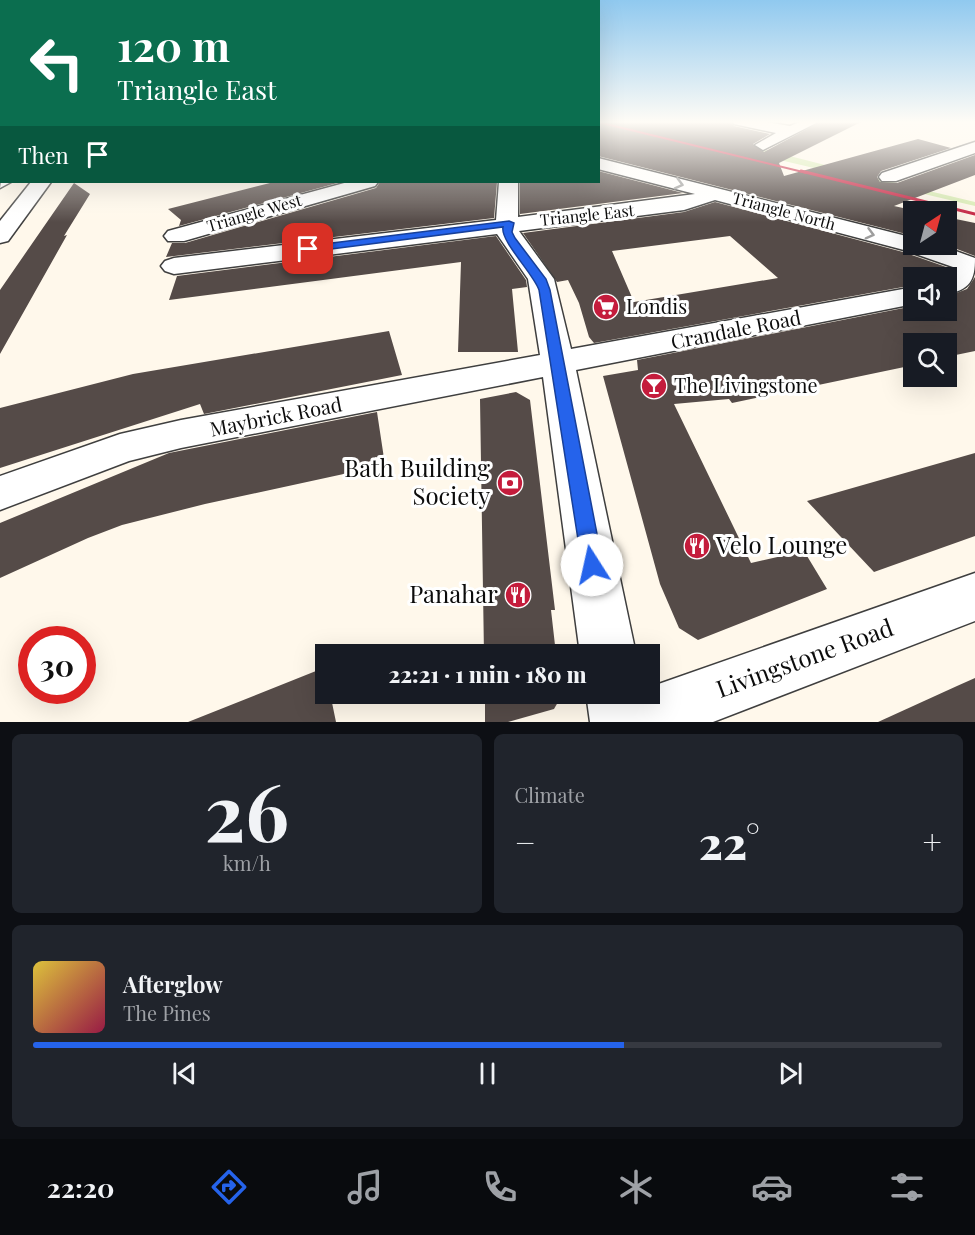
<!DOCTYPE html>
<html lang="en">
<head>
<meta charset="utf-8">
<style>
  :root { --surface:#171b24; --page:#20242c; --text:#f1f3f6; --muted:#9ea1a6; --line:#363941; --accent:#2563eb }
  body { margin:0; font-family:"Playfair Display",serif; background:var(--page); color:var(--text); height:100vh; display:flex; flex-direction:column; font-size:22px; white-space:nowrap }
  * { box-sizing:border-box; margin:0 }
  p { font-size:20px; color:var(--muted) }
  .icon { flex:none; width:33px; height:33px; fill:none; stroke:currentColor; stroke-width:2; stroke-linecap:round; stroke-linejoin:round }
  .map { position:relative; height:722px; overflow:hidden }
  .sheet { display:flex; flex-direction:column; gap:12px; padding:12px; background:#0d0f14; flex:1 }
  .sheet>* { flex:none }
  .hud { position:absolute; left:0px; top:0px; width:600px; height:183px; box-shadow:0 6px 24px #0002; background:#0b6e4f; color:#fff; overflow:hidden }
  .needle { width:39px; rotate:36deg }
  .buttons { position:absolute; left:903px; top:201px; display:grid; gap:12px }
  .buttons a { display:grid; place-items:center; width:54px; height:54px; border-radius:0px; background:var(--surface); box-shadow:0 6px 24px #0002; font-size:30px }
  .speed { position:absolute; left:18px; top:626px; display:flex; gap:12px; font-size:30px; font-weight:700; text-align:center }
  .speed>* { display:grid; place-content:center; width:78px; height:78px; border-radius:50%; background:var(--surface); box-shadow:0 6px 24px #0002; line-height:1 }
  .speed .limit { border:9px solid #d22; background:#fff; color:#111 }
  .pin { position:absolute; display:grid; place-items:center; width:51px; height:51px; color:#fff; margin:-26px; border-radius:12px; box-shadow:0 3px 9px #0006 }
  .me { position:absolute; width:66px; margin:-33px; rotate:350deg; stroke-linejoin:round; filter:drop-shadow(0 0 4px #0008) }
  .turn { display:flex; align-items:center; gap:21px; height:126px; padding:0 18px; font-size:27px }
  .turn .icon { width:78px; height:78px; stroke-width:2.5 }
  .turn b { display:block; font-size:42px; line-height:51px }
  .then { display:flex; align-items:center; height:57px; padding:0 18px; background:#0003; gap:12px; font-size:22px }
  .big { font-size:45px; font-weight:800; line-height:1.1 }
  .sheet .tile { flex:1; display:flex; flex-direction:column; justify-content:center; gap:9px; min-width:0; padding:0 21px; border-radius:9px; background:var(--page) }
  .sheet .dial { align-items:center; gap:0 }
  .dial b { font-size:78px; line-height:1 }
  .song { display:flex; align-items:center; gap:18px }
  .cover { width:72px; height:72px; border-radius:9px; background:linear-gradient(135deg,hsl(50 70% 55%),hsl(340 70% 35%)) }
  .played { height:6px; border-radius:3px; background:linear-gradient(90deg,var(--accent) 65%,var(--line) 65%) }
  .keys { display:flex; justify-content:space-around; direction:ltr }
  .heat { display:flex; justify-content:space-between; align-items:center; font-size:33px; direction:ltr }
  .sheet .tiles { flex:1; display:grid; gap:12px; grid-template-columns:1fr 1fr }
  .tile:last-child { grid-column:span 2 }
  .trip { position:absolute; left:315px; top:644px; width:345px; height:60px; border-radius:0px; background:var(--surface); box-shadow:0 6px 24px #0002; font-weight:800; line-height:60px; text-align:center }
  .tabs { display:flex; height:96px; justify-content:space-around; align-items:center; background:#090b0e; color:var(--muted) }
  .tabs .icon { width:42px; height:42px }
  .tabs .current { color:var(--accent) }
  .tabs b { font-size:27px; color:var(--text) }
  .map>svg:first-child { display:block }
  .green { fill:#d8ebb3 }
  .building { fill:#554b48; fill-rule:evenodd }
  .lines { fill:none; stroke-linecap:round; stroke-linejoin:round }
  .minor-casing { stroke:#3f3f3f; stroke-width:3 }
  .minor { fill:#fff; fill-rule:evenodd }
  .rail-far1 { stroke:#c41c3c; stroke-width:2 }
  .rail { stroke:#c41c3c; stroke-width:3 }
  .oneway { stroke:#9e9e9e }
  .route { fill:#2563eb; stroke:#184099; stroke-width:1.5 }
  .labels { text-anchor:middle; stroke-width:6; stroke-linejoin:round; paint-order:stroke }
  .far-street-label { font-size:16px; fill:#0c0c0c; stroke:#fff }
  .poi-label { font-size:20px; fill:#0c0c0c; stroke:#fff; text-anchor:start }
  .street-label { font-size:20px; fill:#0c0c0c; stroke:#fff }
  .near-poi-label { font-size:24px; fill:#0c0c0c; stroke:#fff; text-anchor:end }
  .near-street-label { font-size:24px; fill:#0c0c0c; stroke:#fff }
</style>
</head>
<body>
<div class="map">
<svg width="975" height="722" viewBox="0 0 975 722">
  <rect width="100%" height="100%" fill="#fff8eb"/>
  <path class="green" d="M 627,121 L 646,121 C 756,146 865,176 975,202 L 975,206 L 674,135 Z"/>
  <g class="building">
    <polygon points="598,121 730,121 734,126 770,134 753,144 764,152 822,121 863,121 779,163 784,176 918,139 951,148 881,171 877,177 880,182 897,183 975,155 975,175 894,206 921,212 914,212 914,236 598,156"/>
    <polygon points="598,171 683,193 520,214 520,182 598,182"/>
    <polygon points="274,182 341,182 179,226 181,220 168,209"/>
    <polygon points="380,182 497,182 494,218 166,257 172,243 185,243 376,188"/>
    <polygon points="74,183 90,194 64,236 67,235 0,354 0,290"/>
    <path d="M 715,202 L 903,252 L 949,268 L 943,278 L 914,278 L 914,285 L 594,343 L 589,337 L 579,303 L 568,280 L 557,282 L 523,233 L 684,212 ZM 730,236 L 778,278 L 634,302 L 612,251 Z"/>
    <polygon points="946,217 975,223 975,256 944,244 946,244"/>
    <polygon points="496,236 526,280 527,287 512,289 518,352 458,352 461,262 169,300 177,276"/>
    <polygon points="975,277 975,351 946,357 946,344 914,344 914,365 732,403 729,399 674,404 751,563 804,551 827,589 698,640 679,628 660,584 603,376 638,370 637,360 914,306 914,310 946,310 946,297 967,289"/>
    <polygon points="389,331 402,375 204,414 200,404 0,468 0,408 133,374"/>
    <polygon points="516,392 530,400 555,610 551,610 556,654 484,654 480,399"/>
    <polygon points="377,412 385,465 205,504 122,525 88,538 0,578 0,523 169,453"/>
    <polygon points="975,453 975,536 874,572 807,501"/>
    <polygon points="326,667 326,693 330,693 336,722 188,722"/>
    <polygon points="975,678 975,722 878,722 957,686"/>
    <polygon points="485,693 561,693 562,695 554,709 508,722 485,722"/>
  </g>
  <g class="lines">
    <g class="minor-casing">
      <g id="minor">
        <rect x="0" y="121" width="2" height="8"/>
        <polygon points="732,121 760,121 790,126 802,121 820,121 763,150 755,145 776,133 734,124"/>
        <polygon points="975,142 975,153 896,181 882,181 879,177 882,173"/>
        <path d="M 598,158 L 914,238 L 914,244 L 936,244 L 975,258 C 975,281 970,289 946,295 L 945,278 L 953,267 L 904,250 L 715,200 L 684,210 L 519,231 L 554,279 L 571,349 L 914,287 L 914,304 L 576,370 L 636,654 L 580,654 L 543,377 L 181,448 L 129,461 L 0,510 L 0,476 L 120,434 L 181,420 L 540,355 L 528,279 L 497,234 L 174,274 L 165,271 L 161,266 L 165,261 L 174,258 L 496,220 L 499,182 L 518,182 L 518,217 L 695,194 L 598,169 Z"/>
        <polygon points="2,175 2,182 11,182 0,188"/>
        <polygon points="31,182 51,182 8,241 0,243 0,221"/>
        <polygon points="348,182 378,182 375,186 184,241 168,241 164,236 168,231"/>
        <polygon points="975,573 975,621 713,722 590,722 586,693 650,693 650,687"/>
      </g>
    </g>
    <use href="#minor" class="minor"/>
    <polyline class="rail-far1" points="598,122 807,173"/>
    <polyline class="rail" points="801,171 975,214"/>
  </g>
  <defs><path id="oneway-chevron" d="M-2-3.5L2.5 0L-2 3.5" fill="none" stroke-width="1.6" stroke-linecap="round" stroke-linejoin="round" transform="scale(1.5)"/></defs>
  <g class="oneway">
    <use href="#oneway-chevron" transform="translate(679 184) rotate(15)"/>
    <use href="#oneway-chevron" transform="translate(870 234) rotate(15)"/>
  </g>
  <linearGradient id="sky" x2="0" y2="1"><stop stop-color="#90c9ef"/><stop offset="0.55" stop-color="#fffcf6"/><stop offset="1" stop-color="#fffcf6" stop-opacity="0"/></linearGradient>
  <rect width="975" height="222" fill="url(#sky)"/>
  <path class="route" d="M 509,221 L 514,223 L 512,232 L 515,238 L 546,279 L 550,290 L 603,565 L 600,571 L 592,574 L 585,571 L 582,565 L 539,290 C 533,273 500,241 503,227 L 308,252 L 303,249 L 308,246 Z"/>
  <defs>
    <g id="supermarket-disc" transform="scale(1.35)"><circle r="9.5" fill="#c41c3c" stroke="#fff"/><path d="M-6-5.5h2.5l.6 2H6L4.5 2H-2.5L-4.4-4H-6ZM-1.5 3.2a1.3 1.3 0 1 0 .1 0ZM3 3.2a1.3 1.3 0 1 0 .1 0Z" fill="#fff"/></g>
    <g id="bar-disc" transform="scale(1.35)"><circle r="9.5" fill="#c41c3c" stroke="#fff"/><path d="M-6-5H6L.8 .8V4.5H3.5V6h-7V4.5H-.8V.8Z" fill="#fff"/></g>
    <g id="bank-disc" transform="scale(1.35)"><circle r="9.5" fill="#c41c3c" stroke="#fff"/><path d="M-6-4H6V4H-6ZM0-2.3a2.3 2.3 0 1 0 0 4.6a2.3 2.3 0 1 0 0-4.6Z" fill="#fff"/></g>
    <g id="restaurant-disc" transform="scale(1.35)"><circle r="9.5" fill="#c41c3c" stroke="#fff"/><path d="M-5-6h1v4h1v-4h1v4h1v-4h1v5L-1.5 .5V6h-2V.5L-5-1ZM5-6V6H3V1.5H1.5Q1.5-4 5-6Z" fill="#fff"/></g>
  </defs>
  <g fill-rule="evenodd">
    <use href="#supermarket-disc" x="606" y="307"/>
    <use href="#bar-disc" x="654" y="386"/>
    <use href="#bank-disc" x="510" y="483"/>
    <use href="#restaurant-disc" x="697" y="546"/>
    <use href="#restaurant-disc" x="518" y="595"/>
  </g>
  <g class="labels">
    <g class="far-street-label">
      <text transform="translate(784 211) rotate(15)" y="6">Triangle North</text>
      <text transform="translate(254 213) rotate(-16)" y="6">Triangle West</text>
      <text transform="translate(587 215) rotate(-6)" y="6">Triangle East</text>
    </g>
    <g class="poi-label">
      <text x="626" y="314">Londis</text>
      <text x="674" y="393">The Livingstone</text>
    </g>
    <g class="street-label">
      <text transform="translate(736 330) rotate(-11)" y="7">Crandale Road</text>
      <text transform="translate(276 417) rotate(-11)" y="7">Maybrick Road</text>
    </g>
    <g class="near-poi-label">
      <text x="490" y="477">Bath Building<tspan x="490" dy="28">Society</tspan></text>
      <text x="716" y="554" text-anchor="start">Velo Lounge</text>
      <text x="498" y="603">Panahar</text>
    </g>
    <g class="near-street-label">
      <text transform="translate(805 659) rotate(-20)" y="8">Livingstone Road</text>
    </g>
  </g>
</svg>
<div class="buttons">
<a><svg class="needle" viewBox="-14 -14 28 28"><path d="M0-13l5 13h-10z" fill="#e53935"/><path d="M0 13l5-13h-10z" fill="#9ea1a6"/></svg></a>
<a><svg class="icon" aria-label="sound" viewBox="0 0 24 24"><path d="M4 9h4l5-4v14l-5-4H4zM17 9q2 3 0 6"/></svg></a>
<a><svg class="icon" aria-label="search" viewBox="0 0 24 24"><circle cx="10" cy="10" r="6"/><path d="M15 15l6 6"/></svg></a>
</div>
<div class="speed"><div class="limit">30</div></div>
<div class="pin" style="left:308px;top:249px;background:#d93025"><svg class="icon" aria-label="arrive" viewBox="0 0 24 24"><path d="M6 21V4h12l-3 4 3 4H6"/></svg></div>
<svg class="me" style="left:592px;top:565px" viewBox="-20 -20 40 40"><circle r="19" fill="#fff"/><path d="M0-13L10 11 0 6-10 11z" fill="#2563eb"/></svg>
<div class="trip">22:21 · 1 min · 180 m</div>
<div class="hud">
<div class="turn"><svg class="icon" aria-label="left" viewBox="0 0 24 24"><path d="M17 20v-9H6M10 6l-5 5 5 5"/></svg><div><b>120 m</b>Triangle East</div></div>
<div class="then">Then<svg class="icon" aria-label="arrive" viewBox="0 0 24 24"><path d="M6 21V4h12l-3 4 3 4H6"/></svg></div>
</div>
</div>
<section class="sheet">
<div class="tiles">
<div class="tile dial"><b>26</b><p>km/h</p></div>
<div class="tile"><p>Climate</p>
<div class="heat"><a>−</a><b class="big">22°</b><a>+</a></div>
</div>
<div class="tile">
<div class="song"><i class="cover"></i><div><b>Afterglow</b><p>The Pines</p></div></div>
<div class="played"></div>
<div class="keys"><svg class="icon" aria-label="previous" viewBox="0 0 24 24"><path d="M18 5L8 12l10 7zM5 5v14"/></svg><svg class="icon" aria-label="pause" viewBox="0 0 24 24"><path d="M8 5v14M16 5v14"/></svg><svg class="icon" aria-label="next" viewBox="0 0 24 24"><path d="M6 5l10 7-10 7zM19 5v14"/></svg></div>
</div>
</div>
</section>
<nav class="tabs">
<b>22:20</b>
<svg class="icon current" aria-label="directions" viewBox="0 0 24 24"><path d="M12 3l9 9-9 9-9-9zM9 14v-3h6M13 9l2 2-2 2"/></svg>
<svg class="icon" aria-label="music" viewBox="0 0 24 24"><path d="M9 18V5l10-2v13"/><circle cx="6" cy="18" r="3"/><circle cx="16" cy="16" r="3"/></svg>
<svg class="icon" aria-label="phone" viewBox="0 0 24 24"><path d="M5 4h4l2 5-3 2q2 4 5 5l2-3 5 2v4C11 20 4 13 5 4z"/></svg>
<svg class="icon" aria-label="climate" viewBox="0 0 24 24"><path d="M12 3v18M4 7l16 10M4 17L20 7"/></svg>
<svg class="icon" aria-label="car" viewBox="0 0 24 24"><path d="M5 17H2v-5l4-1 3-4h7l3 4 3 1v5h-3M9 17h6M6 11h13"/><circle cx="7" cy="17" r="2"/><circle cx="17" cy="17" r="2"/></svg>
<svg class="icon" aria-label="filters" viewBox="0 0 24 24"><path d="M4 7h16M4 17h16"/><circle cx="9" cy="7" r="2"/><circle cx="15" cy="17" r="2"/></svg>
</nav>
</body>
</html>
